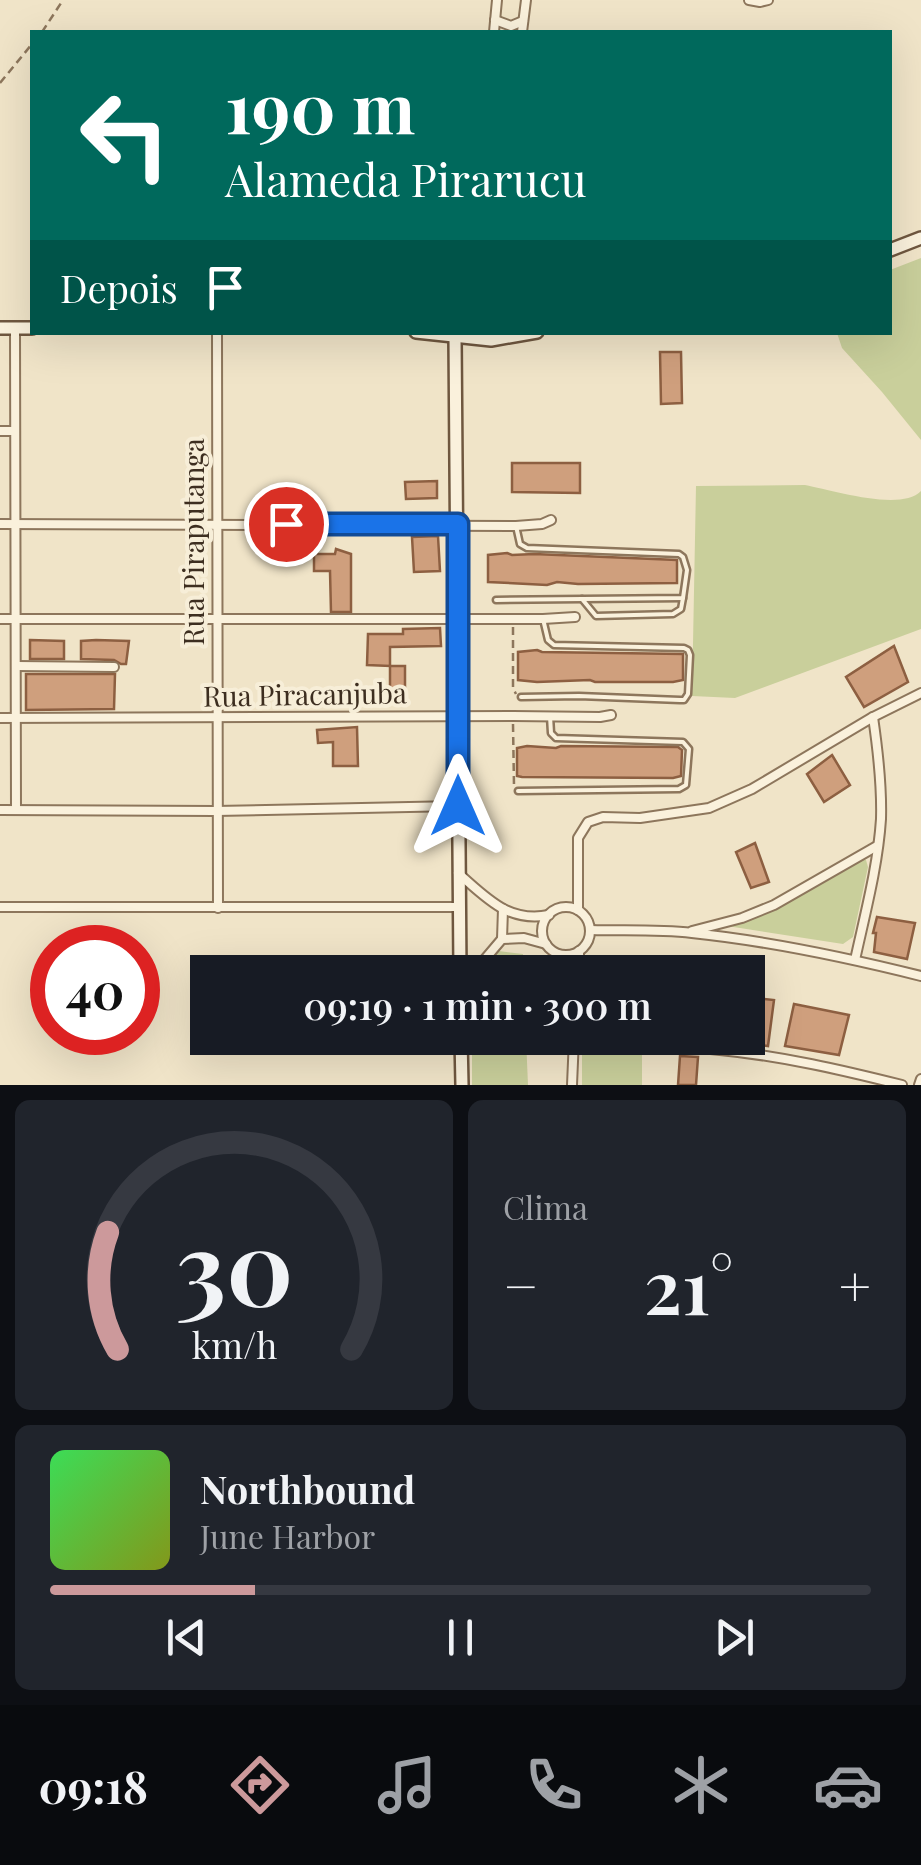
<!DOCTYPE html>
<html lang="pt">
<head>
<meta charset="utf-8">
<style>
  :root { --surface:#171b24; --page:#20242c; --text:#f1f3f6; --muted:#9ea1a6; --line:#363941; --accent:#cc999b }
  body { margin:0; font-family:"Playfair Display",serif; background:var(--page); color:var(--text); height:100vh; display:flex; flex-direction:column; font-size:38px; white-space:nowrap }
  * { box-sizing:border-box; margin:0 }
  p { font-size:32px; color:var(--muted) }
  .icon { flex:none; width:55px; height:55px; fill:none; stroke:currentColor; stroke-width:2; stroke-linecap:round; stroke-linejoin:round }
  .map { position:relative; height:1085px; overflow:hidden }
  .drawer { display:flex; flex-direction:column; gap:15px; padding:15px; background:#0d0f14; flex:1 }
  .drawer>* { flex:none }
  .top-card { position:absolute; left:30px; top:30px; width:862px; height:305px; border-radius:0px; box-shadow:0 10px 40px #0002; background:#00695c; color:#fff; overflow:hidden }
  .speed { position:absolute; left:30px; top:925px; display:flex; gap:20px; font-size:50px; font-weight:700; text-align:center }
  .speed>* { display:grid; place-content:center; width:130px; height:130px; border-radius:50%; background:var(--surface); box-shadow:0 10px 40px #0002; line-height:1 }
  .speed .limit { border:15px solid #d22; background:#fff; color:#111 }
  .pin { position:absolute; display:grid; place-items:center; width:85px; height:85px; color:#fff; margin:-42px; border:5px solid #fff; border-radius:50%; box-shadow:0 2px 10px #0007 }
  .me { position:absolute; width:110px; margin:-55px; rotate:0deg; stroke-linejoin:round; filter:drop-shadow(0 0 8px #0008) }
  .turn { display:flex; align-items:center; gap:35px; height:210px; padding:0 30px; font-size:45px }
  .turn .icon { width:130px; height:130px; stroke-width:2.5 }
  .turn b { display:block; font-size:70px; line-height:85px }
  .then { display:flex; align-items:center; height:95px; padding:0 30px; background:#0003; gap:20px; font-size:38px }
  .big { font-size:75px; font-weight:600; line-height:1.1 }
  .drawer .tile { flex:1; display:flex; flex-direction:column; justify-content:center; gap:15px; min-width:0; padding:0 35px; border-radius:15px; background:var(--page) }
  .drawer .dial { align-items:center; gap:0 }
  .dial svg { height:260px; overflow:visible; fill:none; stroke:var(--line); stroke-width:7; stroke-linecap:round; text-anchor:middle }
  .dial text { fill:var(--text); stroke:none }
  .song { display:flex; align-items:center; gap:30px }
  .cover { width:120px; height:120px; border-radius:15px; background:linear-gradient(135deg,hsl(130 70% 55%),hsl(70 70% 35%)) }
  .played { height:10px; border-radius:5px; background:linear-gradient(90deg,var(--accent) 25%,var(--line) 25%) }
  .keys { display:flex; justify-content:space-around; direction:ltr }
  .heat { display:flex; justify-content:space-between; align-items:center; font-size:55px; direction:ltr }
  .drawer .tiles { flex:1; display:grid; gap:15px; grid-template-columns:1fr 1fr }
  .tile:last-child { grid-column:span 2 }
  .trip { position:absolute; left:190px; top:955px; width:575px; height:100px; border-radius:0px; background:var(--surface); box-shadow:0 10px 40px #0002; font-weight:600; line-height:100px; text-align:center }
  .tabs { display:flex; height:160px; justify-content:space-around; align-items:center; background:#090b0e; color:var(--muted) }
  .tabs .icon { width:70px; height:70px }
  .tabs .current { color:var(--accent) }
  .tabs b { font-size:45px; color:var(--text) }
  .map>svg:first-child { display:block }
  .green { fill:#c9cf9b }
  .building { fill:#cf9f7d; stroke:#8d5f41; stroke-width:2.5 }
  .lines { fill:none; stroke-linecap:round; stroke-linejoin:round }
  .lane-casing { stroke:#8d765c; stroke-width:9 }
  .street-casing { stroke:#8d765c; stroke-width:12 }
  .secondary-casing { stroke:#6f573f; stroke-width:16 }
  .path { stroke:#8d765c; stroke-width:2.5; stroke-dasharray:8 5; stroke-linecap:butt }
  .lane { stroke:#faf1dc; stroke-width:4 }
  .street { stroke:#faf1dc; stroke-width:8 }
  .secondary { stroke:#faf1dc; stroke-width:11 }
  .route-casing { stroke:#114b97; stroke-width:25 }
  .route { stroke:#1a73e8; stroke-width:18 }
  .labels { text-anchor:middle; stroke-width:8; stroke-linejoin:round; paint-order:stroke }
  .street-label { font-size:28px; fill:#3d2e20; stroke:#f7eed8 }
</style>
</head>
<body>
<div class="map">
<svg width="921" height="1085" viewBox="0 0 921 1085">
  <rect width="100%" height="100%" fill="#f0e4c8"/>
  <g class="green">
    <polygon points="921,258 921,440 882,392 842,348 837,333 890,332 890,270"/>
    <path d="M 805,485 C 832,490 901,512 921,491 L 921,629 L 735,698 L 692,696 L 696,486 Z"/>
    <polygon points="860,858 866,860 868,867 853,937 843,944 727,926 787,900"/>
    <polygon points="499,951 523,954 524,964 526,955 559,957 569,964 569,972 481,972"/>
    <polygon points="472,1038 526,1038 528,1085 472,1085"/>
    <polygon points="582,1049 642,1050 642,1085 582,1085"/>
  </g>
  <g class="building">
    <polygon points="660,352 681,352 682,403 661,404"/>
    <polygon points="512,463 580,463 580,493 512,492"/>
    <polygon points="437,481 437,498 406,499 405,482"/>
    <polygon points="438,536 440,571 414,572 412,537"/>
    <polygon points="336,549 351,554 351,612 331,612 330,571 314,571 314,554 335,554"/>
    <polygon points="507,553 512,555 534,554 677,560 677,583 578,584 557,582 547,585 488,582 488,555"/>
    <polygon points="440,628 441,646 390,647 390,666 367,665 368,634 403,634 403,629"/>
    <polygon points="30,640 64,641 64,659 30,659"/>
    <polygon points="96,640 129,641 126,664 121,664 114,660 81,659 81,641"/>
    <polygon points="894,646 908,682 864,707 846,677"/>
    <polygon points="537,650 542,652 683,654 683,680 673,682 595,682 590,680 537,682 518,680 518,652"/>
    <rect x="390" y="666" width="15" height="36"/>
    <polygon points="26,674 115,674 114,709 26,710"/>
    <polygon points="357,727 358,766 333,766 333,742 318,743 317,730"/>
    <polygon points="527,746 556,748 561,746 678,747 682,750 681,776 673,778 522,777 517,776 517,748"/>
    <polygon points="832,755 850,785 824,802 807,774"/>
    <polygon points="755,843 769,882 751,888 736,852"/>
    <polygon points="877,917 915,923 907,959 874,952 876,933 873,933"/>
    <polygon points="756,998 774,1000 768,1046 751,1044"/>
    <polygon points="794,1004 849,1015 839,1055 785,1046"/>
    <polygon points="680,1056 698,1057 696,1085 678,1085"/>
  </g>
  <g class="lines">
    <g class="lane-casing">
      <g id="lane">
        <polyline points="582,599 596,616 673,614 681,609 683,598"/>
        <polyline points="496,600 683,598 687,570 683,557 679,554 527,548 520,544 516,526"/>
        <polyline points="521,697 579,696 680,700 684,700 688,694 690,655 688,650 684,648 554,645 548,640 543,619"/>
        <polyline points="518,791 679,789 686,785 689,749 683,742 556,738 551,733 550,716"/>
      </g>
    </g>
    <g class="street-casing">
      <g id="street">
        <polyline points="749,0 760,2 768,0"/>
        <polyline points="495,20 511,26 523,21"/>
        <polyline points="494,32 497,0"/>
        <polyline points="522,32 526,0"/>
        <polyline points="15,329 16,810"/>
        <polyline points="217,332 218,908"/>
        <polyline points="0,431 15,431"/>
        <polyline points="0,524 516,526 542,524 551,520"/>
        <polyline points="0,619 543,619 575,617"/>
        <polyline points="17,666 114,667"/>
        <polyline points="0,718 513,716 600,717 611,715"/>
        <polyline points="0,810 216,811 457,806"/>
        <path d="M 458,873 C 487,898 508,923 549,915"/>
        <polyline points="0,907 459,907"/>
        <circle cx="566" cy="931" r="24"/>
        <polyline points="578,910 578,838 588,822 603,817 640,818 709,808 752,789 873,717 921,693"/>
        <path d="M 591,930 C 624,931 658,929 692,933 C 769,941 845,957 921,976"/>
        <polyline points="692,931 742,918 774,905 877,846"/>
        <polyline points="502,939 503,909"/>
        <path d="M 855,960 C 865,914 878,866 881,819 C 882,785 878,751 873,717"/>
        <polyline points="474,972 502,939 524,938 546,944"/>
        <polyline points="579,972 579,951"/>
        <path d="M 573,1045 C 622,1045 671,1045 720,1050 C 782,1056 842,1070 902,1085"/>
        <polyline points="572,1085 574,1038"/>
        <polyline points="919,1085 921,1079"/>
      </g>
    </g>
    <g class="secondary-casing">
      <g id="secondary">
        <polyline points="890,250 921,238"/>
        <polyline points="0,328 32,328"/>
        <polyline points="416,332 491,340 537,332"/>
        <polyline points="453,332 455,337 460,972"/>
        <polyline points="461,1038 462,1085"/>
      </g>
    </g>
    <g class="path">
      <polyline points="42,32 63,0"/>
      <polyline points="0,83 32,44"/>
      <polyline points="513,627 513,688 516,694"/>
      <polyline points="513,724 514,786"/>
    </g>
    <use href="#lane" class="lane"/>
    <use href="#street" class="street"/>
    <use href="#secondary" class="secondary"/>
  </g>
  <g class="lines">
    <g class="route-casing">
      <polyline id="route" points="286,524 458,524 458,806"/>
    </g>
    <use href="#route" class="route"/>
  </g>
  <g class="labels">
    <g class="street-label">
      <text transform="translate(194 542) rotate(-90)" y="10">Rua Piraputanga</text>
      <text transform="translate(305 695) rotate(-1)" y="10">Rua Piracanjuba</text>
    </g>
  </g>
</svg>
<div class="speed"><div class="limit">40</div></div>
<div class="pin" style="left:286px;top:524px;background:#d93025"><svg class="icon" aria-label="arrive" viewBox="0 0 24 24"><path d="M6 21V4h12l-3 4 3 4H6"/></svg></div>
<svg class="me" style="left:458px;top:806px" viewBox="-20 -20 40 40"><path d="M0-17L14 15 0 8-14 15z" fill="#1a73e8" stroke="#fff" stroke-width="4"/></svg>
<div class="trip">09:19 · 1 min · 300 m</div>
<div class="top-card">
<div class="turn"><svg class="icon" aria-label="left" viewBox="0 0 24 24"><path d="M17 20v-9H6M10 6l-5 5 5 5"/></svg><div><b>190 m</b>Alameda Pirarucu</div></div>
<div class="then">Depois<svg class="icon" aria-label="arrive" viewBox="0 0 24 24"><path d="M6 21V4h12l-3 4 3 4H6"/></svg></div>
</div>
</div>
<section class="drawer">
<div class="tiles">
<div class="tile dial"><svg viewBox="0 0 100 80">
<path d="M14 69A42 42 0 1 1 86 69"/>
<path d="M14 69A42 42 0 0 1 11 33" stroke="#cc999b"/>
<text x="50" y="56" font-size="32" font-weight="700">30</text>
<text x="50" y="72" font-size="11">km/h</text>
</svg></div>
<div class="tile"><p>Clima</p>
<div class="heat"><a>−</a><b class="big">21°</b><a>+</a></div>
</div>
<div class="tile">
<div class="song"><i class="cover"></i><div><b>Northbound</b><p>June Harbor</p></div></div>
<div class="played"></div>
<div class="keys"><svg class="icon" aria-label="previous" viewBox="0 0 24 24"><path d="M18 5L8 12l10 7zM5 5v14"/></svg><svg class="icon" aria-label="pause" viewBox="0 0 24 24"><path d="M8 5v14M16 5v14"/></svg><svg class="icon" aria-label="next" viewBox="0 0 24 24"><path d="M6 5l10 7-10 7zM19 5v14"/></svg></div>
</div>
</div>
</section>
<nav class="tabs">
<b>09:18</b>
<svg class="icon current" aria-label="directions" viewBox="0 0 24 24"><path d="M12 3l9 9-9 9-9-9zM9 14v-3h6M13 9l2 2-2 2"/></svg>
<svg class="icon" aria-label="music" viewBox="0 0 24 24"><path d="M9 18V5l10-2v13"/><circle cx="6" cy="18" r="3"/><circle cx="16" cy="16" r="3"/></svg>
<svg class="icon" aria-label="phone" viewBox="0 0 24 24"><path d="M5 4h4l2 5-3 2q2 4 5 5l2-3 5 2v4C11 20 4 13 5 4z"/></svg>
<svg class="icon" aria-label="climate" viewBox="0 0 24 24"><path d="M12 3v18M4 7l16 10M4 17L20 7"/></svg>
<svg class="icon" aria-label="car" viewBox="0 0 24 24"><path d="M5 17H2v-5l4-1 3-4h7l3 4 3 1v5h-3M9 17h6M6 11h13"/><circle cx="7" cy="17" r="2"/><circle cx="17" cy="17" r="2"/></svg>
</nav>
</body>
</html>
